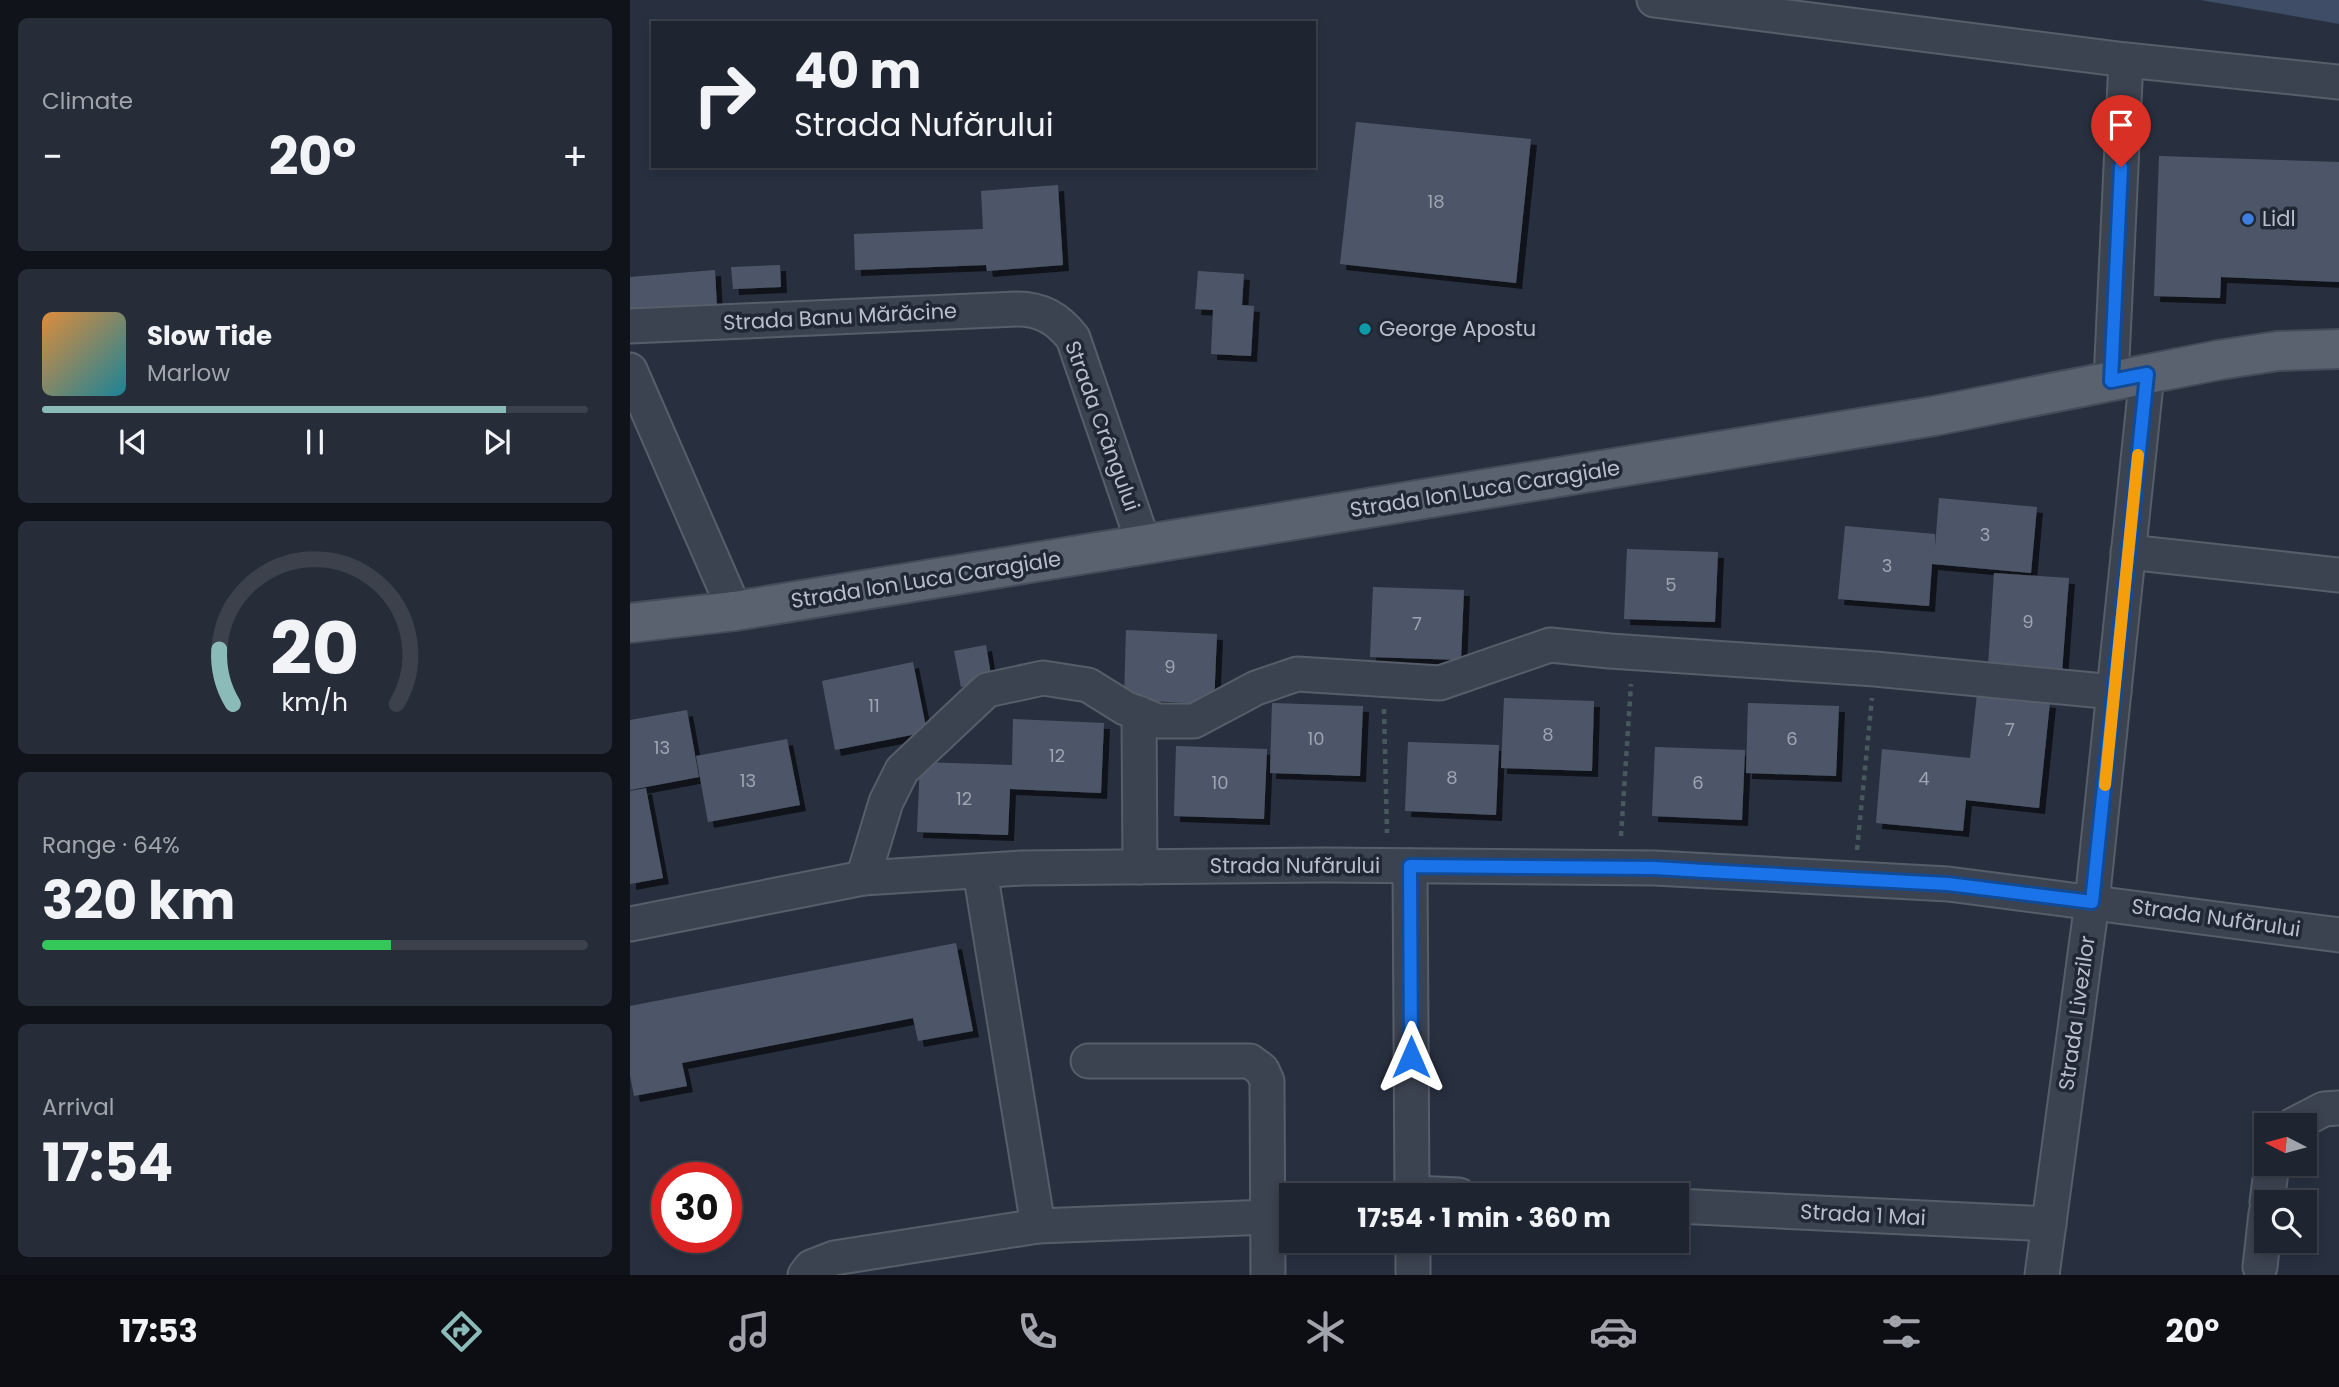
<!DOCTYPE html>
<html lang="en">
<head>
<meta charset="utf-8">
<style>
  :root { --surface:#1e2430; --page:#262c38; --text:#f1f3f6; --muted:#a1a4ab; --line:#3c414c; --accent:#8bbbb9 }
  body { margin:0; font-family:Poppins,sans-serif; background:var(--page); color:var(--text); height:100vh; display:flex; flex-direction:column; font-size:26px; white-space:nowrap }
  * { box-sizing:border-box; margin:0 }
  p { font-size:23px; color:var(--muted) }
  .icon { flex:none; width:38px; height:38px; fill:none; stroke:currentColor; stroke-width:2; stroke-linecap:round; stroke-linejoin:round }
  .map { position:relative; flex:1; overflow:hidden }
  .panel { display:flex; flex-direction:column; gap:18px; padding:18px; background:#10141a; width:630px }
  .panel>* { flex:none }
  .guide { position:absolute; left:21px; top:21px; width:665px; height:147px; border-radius:0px; box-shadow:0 4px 10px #0003,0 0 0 2px var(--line); background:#1e2430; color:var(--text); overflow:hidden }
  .needle { width:46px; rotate:276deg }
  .tools { position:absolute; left:1624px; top:1113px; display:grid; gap:14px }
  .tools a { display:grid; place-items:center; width:63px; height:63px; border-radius:0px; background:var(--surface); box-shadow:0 4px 10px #0003,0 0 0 2px var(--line); font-size:35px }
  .speed { position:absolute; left:21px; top:1162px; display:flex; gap:14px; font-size:35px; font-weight:700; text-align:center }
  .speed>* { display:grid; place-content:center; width:91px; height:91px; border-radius:50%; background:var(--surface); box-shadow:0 4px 10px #0003,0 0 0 2px var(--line); line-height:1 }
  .speed .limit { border:10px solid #d22; background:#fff; color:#111 }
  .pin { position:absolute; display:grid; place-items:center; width:60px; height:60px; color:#fff; margin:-72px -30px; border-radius:50% 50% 50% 0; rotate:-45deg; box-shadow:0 0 7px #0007 }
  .pin .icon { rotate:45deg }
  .me { position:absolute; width:77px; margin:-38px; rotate:0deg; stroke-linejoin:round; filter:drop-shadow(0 0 5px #0008) }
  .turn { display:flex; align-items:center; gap:24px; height:147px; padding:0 28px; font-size:32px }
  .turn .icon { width:91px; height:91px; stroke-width:2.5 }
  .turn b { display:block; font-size:49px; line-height:60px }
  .big { font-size:52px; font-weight:700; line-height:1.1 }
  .panel .card { flex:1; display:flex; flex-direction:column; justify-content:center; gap:10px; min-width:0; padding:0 24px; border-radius:10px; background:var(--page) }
  .panel .dial { align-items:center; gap:0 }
  .dial svg { height:182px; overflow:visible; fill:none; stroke:var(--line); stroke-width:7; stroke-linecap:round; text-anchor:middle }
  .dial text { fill:var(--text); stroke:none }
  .song { display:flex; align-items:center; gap:21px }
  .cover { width:84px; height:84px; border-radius:10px; background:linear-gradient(135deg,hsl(30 70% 55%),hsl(190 70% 35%)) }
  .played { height:7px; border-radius:4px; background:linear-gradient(90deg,var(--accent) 85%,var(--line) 85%) }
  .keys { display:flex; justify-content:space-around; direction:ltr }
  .heat { display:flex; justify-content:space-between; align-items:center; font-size:38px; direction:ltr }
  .charge { height:10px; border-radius:5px; background:linear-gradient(90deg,#34c759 64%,var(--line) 0) }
  .trip { position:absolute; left:649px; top:1183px; width:410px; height:70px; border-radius:0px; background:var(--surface); box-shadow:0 4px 10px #0003,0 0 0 2px var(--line); font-weight:700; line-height:70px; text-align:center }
  .dock { display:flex; height:112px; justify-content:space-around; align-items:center; background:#0c0e13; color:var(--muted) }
  .dock .icon { width:49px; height:49px }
  .dock .selected { color:var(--accent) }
  .dock b { font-size:32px; color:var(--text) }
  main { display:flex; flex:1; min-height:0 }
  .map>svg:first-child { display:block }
  .water { fill:#3f4d67 }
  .building { fill:#4e5768; filter:url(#shadow) }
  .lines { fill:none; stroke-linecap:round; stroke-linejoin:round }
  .minor-casing { stroke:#565e6a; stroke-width:37 }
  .major-casing { stroke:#454c59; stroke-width:42 }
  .path { stroke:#48595e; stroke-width:4.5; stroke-dasharray:5 5; stroke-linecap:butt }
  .minor { stroke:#3c4350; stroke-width:33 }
  .major { stroke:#5a6270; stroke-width:38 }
  .route-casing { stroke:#114b97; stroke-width:18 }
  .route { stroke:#1a73e8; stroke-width:12 }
  .slow { stroke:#f59e0b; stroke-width:12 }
  .shop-dot { fill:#3f7fe0; stroke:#202835; stroke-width:2.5 }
  .culture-dot { fill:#0f9aa8; stroke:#202835; stroke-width:2.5 }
  .labels { text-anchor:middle; stroke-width:7; stroke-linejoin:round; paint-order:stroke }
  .number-label { font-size:18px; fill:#9ea4b2 }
  .poi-label { font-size:21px; fill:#b8beca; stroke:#202835; text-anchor:start }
  .street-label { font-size:21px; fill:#b8beca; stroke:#202835 }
</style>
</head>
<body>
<main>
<section class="panel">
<div class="card"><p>Climate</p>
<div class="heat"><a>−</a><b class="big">20°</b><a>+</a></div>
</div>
<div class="card">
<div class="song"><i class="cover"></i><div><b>Slow Tide</b><p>Marlow</p></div></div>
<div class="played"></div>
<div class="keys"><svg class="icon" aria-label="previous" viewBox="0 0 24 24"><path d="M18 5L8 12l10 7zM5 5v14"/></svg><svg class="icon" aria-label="pause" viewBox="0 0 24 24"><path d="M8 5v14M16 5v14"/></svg><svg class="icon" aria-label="next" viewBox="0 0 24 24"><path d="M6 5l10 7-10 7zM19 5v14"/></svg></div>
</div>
<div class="card dial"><svg viewBox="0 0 100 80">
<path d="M14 69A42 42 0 1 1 86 69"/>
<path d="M14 69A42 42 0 0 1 8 45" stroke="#8bbbb9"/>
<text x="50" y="56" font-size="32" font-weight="700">20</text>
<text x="50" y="72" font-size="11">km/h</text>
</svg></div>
<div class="card"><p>Range · 64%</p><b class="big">320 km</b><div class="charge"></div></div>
<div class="card"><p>Arrival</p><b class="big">17:54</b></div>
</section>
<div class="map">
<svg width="1709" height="1275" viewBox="0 0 1709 1275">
  <defs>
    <filter id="shadow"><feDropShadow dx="6" dy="6" stdDeviation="0" flood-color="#0009"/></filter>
  </defs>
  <rect width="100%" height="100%" fill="#283040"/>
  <polygon class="water" points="1570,0 1709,0 1709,24 1704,23"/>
  <g class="building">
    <polygon points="726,122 901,139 886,283 710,264"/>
    <polygon points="1529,156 1709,162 1709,282 1591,277 1590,298 1524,296"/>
    <polygon points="428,185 433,265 357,271 356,265 225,270 224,234 353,229 351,191"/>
    <polygon points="150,265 151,287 103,289 101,267"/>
    <polygon points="85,270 87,307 0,314 0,277"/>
    <polygon points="568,271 614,274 612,305 624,306 621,356 581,354 583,310 565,309"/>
    <polygon points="1309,498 1407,507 1401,573 1302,564 1299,606 1208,599 1215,526 1305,534 1305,547"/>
    <polygon points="997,549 1088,552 1085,622 994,619"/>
    <polygon points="1364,573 1439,578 1432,672 1358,666"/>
    <polygon points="743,587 834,590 831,660 740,657"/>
    <polygon points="496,630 587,634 584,704 494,700"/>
    <polygon points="356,645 362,681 331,687 324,651"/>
    <polygon points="283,662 297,732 205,750 192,681"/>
    <polygon points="1347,694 1420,702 1409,808 1336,800 1333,831 1246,823 1252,749 1340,758"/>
    <polygon points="874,698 964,701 962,771 871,768"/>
    <polygon points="642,703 733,706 730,776 640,773"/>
    <polygon points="1118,703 1209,706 1206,776 1116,773"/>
    <polygon points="57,710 69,777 0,790 0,720"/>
    <polygon points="383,719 474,723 471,793 380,789 378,835 287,832 290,762 382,765"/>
    <polygon points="157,739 170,805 78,822 66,756"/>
    <polygon points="778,742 869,745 866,815 775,811"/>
    <polygon points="546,746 637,749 634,819 544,816"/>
    <polygon points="1025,747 1115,750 1112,820 1022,816"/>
    <polygon points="16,788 33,878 0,884 0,791"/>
    <polygon points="326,943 343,1031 288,1041 283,1018 52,1063 57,1086 4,1096 0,1075 0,1006"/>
  </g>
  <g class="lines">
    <g class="minor-casing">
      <g id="minor">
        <polyline points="1024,0 1496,60 1481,381"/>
        <polyline points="1496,60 1709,82"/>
        <path d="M 0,326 L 387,309 C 412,309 428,319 443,338 L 514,545"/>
        <polyline points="0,370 105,611"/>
        <polyline points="1498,552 1709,575"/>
        <polyline points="509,713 510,867"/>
        <polyline points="780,866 782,1195"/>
        <polyline points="350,871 408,1226"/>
        <polyline points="233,878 256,802 272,770 357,690 413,678 458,685 495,708 528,721 564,721 626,688 667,674 810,683 920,645 980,651 1245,669 1484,692"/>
        <polyline points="0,924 233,878 392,868 695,865 1025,868 1318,884 1709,935"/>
        <polyline points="458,1061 620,1061 632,1070 637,1081 638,1275"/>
        <polyline points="1663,1125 1694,1109 1709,1108"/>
        <polyline points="782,1193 829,1195"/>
        <polyline points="1637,1202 1642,1164"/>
        <polyline points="1046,1206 1419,1224"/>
        <polyline points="783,1241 783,1275"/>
        <polyline points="1630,1267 1636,1213"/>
        <polyline points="175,1275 181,1267 204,1258 408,1226 639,1217"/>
        <polyline points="1412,1275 1462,902 1517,374"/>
      </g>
    </g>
    <g class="major-casing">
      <polyline id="major" points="0,623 105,611 1304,416 1589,360 1648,351 1709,349"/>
    </g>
    <g class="path">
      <polyline points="754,709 757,833"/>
      <polyline points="991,836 1001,684"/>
      <polyline points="1227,850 1242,698"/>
    </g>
    <use href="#minor" class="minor"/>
    <use href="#major" class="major"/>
  </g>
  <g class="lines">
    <g class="route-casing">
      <polyline id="route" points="781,1057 780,866 1025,868 1075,871 1318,884 1462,902 1517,374 1481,381 1491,167"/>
    </g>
    <use href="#route" class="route"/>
    <polyline class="slow" points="1475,785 1508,455"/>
  </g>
  <circle class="shop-dot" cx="1618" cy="219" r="7"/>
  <circle class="culture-dot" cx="735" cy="329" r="7"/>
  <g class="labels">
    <g class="number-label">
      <text x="806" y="208">18</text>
      <text x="1355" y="541">3</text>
      <text x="1257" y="572">3</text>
      <text x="1041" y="591">5</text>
      <text x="1398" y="628">9</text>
      <text x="787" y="630">7</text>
      <text x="540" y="673">9</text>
      <text x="244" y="712">11</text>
      <text x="1380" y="736">7</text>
      <text x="918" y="741">8</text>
      <text x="686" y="745">10</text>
      <text x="1162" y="745">6</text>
      <text x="32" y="754">13</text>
      <text x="427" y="762">12</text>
      <text x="822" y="784">8</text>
      <text x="1294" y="785">4</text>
      <text x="118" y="787">13</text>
      <text x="590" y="789">10</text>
      <text x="1068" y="789">6</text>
      <text x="334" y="805">12</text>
    </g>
    <g class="poi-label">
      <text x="1632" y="226">Lidl</text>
      <text x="749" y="336">George Apostu</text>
    </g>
    <g class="street-label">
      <text transform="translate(210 317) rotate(-3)" y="7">Strada Banu Mărăcine</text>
      <text transform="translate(472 426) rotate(70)" y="7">Strada Crângului</text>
      <text transform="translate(855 489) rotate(-9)" y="7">Strada Ion Luca Caragiale</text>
      <text transform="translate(296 580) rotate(-9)" y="7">Strada Ion Luca Caragiale</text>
      <text x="665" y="873">Strada Nufărului</text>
      <text transform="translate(1586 918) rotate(8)" y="7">Strada Nufărului</text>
      <text transform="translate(1447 1013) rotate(-82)" y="7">Strada Livezilor</text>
      <text transform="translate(1233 1215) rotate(3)" y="7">Strada 1 Mai</text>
    </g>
  </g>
</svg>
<div class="tools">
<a><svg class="needle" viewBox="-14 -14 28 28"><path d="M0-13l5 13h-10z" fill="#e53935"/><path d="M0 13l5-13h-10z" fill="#a1a4ab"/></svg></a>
<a><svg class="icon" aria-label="search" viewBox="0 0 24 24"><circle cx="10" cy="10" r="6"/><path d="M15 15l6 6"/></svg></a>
</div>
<div class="speed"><div class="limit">30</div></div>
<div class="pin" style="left:1491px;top:167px;background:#d93025"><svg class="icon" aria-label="arrive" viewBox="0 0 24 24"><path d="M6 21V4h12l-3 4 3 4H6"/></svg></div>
<svg class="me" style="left:781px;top:1057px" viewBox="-20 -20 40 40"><path d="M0-17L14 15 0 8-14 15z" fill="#1a73e8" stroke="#fff" stroke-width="4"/></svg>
<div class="trip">17:54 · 1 min · 360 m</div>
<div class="guide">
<div class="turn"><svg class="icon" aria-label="right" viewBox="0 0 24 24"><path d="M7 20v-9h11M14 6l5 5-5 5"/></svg><div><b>40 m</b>Strada Nufărului</div></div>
</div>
</div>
</main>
<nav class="dock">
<b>17:53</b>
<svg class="icon selected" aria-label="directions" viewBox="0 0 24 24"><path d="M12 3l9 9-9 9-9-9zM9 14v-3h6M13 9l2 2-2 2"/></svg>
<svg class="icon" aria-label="music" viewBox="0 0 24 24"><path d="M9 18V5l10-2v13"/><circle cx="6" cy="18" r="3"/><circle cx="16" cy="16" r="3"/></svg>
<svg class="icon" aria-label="phone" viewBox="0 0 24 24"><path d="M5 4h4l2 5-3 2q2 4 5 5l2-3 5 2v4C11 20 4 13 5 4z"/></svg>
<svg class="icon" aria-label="climate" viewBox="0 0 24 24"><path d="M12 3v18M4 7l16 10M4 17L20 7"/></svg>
<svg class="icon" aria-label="car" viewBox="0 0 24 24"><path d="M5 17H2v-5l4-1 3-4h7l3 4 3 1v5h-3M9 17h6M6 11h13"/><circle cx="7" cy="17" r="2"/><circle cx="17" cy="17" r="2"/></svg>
<svg class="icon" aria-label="filters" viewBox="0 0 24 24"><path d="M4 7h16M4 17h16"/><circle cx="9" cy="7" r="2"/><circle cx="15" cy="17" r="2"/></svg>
<b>20°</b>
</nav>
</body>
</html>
